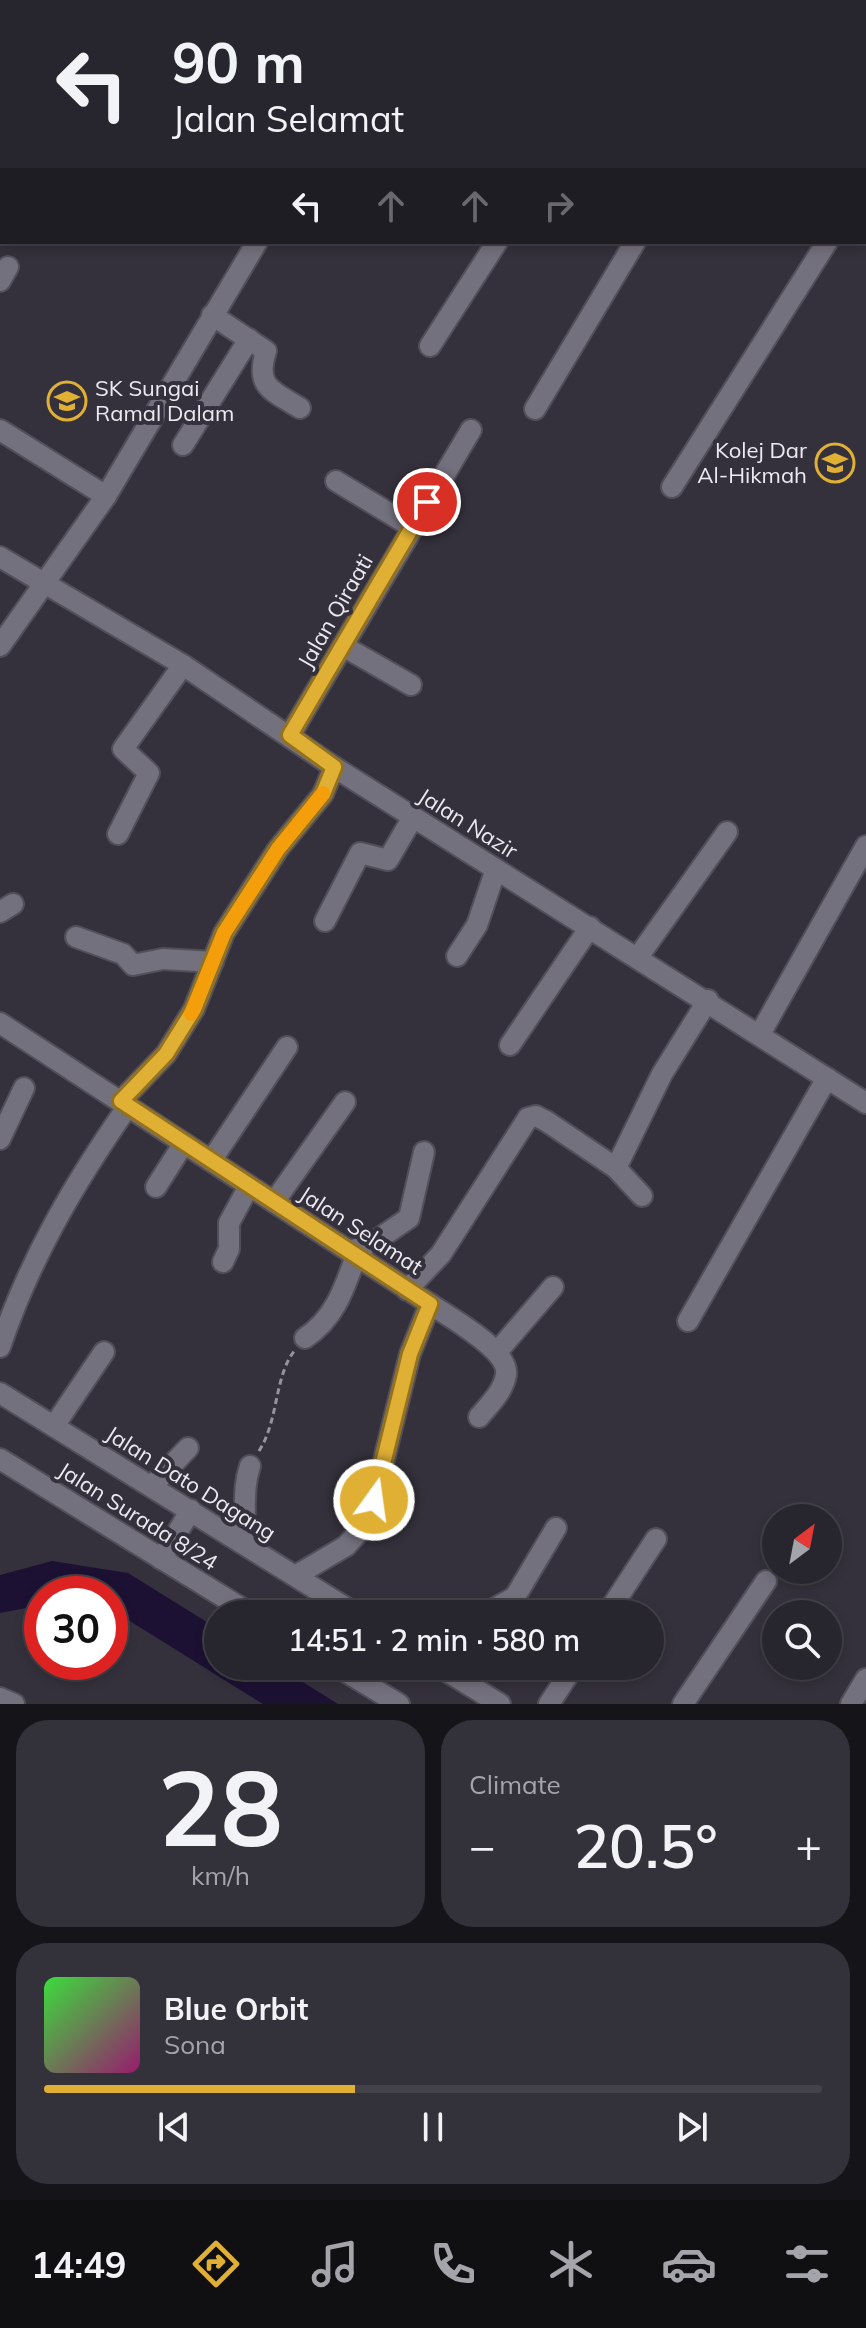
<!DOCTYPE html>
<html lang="en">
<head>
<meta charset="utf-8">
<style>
  :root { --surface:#27252d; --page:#333139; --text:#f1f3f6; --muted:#a4a5aa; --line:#434249; --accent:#e0b034 }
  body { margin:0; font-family:Mulish,sans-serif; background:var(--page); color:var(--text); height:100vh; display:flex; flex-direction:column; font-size:30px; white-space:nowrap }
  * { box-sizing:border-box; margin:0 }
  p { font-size:26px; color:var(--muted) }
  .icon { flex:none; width:44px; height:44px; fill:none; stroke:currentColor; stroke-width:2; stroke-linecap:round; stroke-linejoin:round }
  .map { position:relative; height:1704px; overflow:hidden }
  .sheet { display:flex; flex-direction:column; gap:16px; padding:16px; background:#151419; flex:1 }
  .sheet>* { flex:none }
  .banner { position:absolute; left:0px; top:0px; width:866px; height:244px; box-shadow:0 4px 12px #0003,0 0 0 2px var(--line); background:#27252d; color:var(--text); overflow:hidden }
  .needle { width:52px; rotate:32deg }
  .buttons { position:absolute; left:762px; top:1504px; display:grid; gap:16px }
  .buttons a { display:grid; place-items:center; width:80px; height:80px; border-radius:50%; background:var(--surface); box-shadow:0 4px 12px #0003,0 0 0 2px var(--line); font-size:40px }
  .speed { position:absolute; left:24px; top:1576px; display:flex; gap:16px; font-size:40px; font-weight:700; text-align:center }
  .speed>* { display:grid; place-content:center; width:104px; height:104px; border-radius:50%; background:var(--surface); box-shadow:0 4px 12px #0003,0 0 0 2px var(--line); line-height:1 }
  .speed .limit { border:12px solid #d22; background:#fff; color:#111 }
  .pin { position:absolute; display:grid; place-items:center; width:68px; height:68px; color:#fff; margin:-34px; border:4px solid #fff; border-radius:50%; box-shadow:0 2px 8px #0007 }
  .me { position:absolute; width:88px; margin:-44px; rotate:14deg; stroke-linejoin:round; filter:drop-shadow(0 0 6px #0008) }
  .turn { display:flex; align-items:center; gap:28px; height:168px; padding:0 40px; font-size:36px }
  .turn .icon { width:104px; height:104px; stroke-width:2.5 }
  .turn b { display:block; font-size:56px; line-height:68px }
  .lanes { display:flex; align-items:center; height:76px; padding:0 40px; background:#0003; justify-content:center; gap:40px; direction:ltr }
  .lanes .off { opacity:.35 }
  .big { font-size:60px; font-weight:600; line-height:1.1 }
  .sheet .tile { flex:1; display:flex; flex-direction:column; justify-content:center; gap:12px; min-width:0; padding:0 28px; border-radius:32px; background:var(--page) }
  .sheet .dial { align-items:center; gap:0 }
  .dial b { font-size:104px; line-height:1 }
  .song { display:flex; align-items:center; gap:24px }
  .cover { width:96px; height:96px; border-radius:12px; background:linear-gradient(135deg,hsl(120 70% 55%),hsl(320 70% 35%)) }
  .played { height:8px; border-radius:4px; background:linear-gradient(90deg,var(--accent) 40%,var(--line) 40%) }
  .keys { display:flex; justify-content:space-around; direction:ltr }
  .heat { display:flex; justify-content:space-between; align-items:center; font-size:44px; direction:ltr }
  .sheet .tiles { flex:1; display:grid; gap:16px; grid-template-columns:1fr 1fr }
  .tile:last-child { grid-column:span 2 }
  .trip { position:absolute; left:204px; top:1600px; width:460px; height:80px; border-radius:40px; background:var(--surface); box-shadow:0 4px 12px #0003,0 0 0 2px var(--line); font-weight:600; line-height:80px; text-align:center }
  .dock { display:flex; height:128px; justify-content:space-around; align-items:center; background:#100f12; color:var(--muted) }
  .dock .icon { width:56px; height:56px }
  .dock .selected { color:var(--accent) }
  .dock b { font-size:36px; color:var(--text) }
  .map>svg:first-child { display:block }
  .water { fill:#1d1133 }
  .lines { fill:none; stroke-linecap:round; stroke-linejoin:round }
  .minor-casing { stroke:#514f59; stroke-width:24 }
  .path { stroke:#96939c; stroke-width:3; stroke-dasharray:6 4; stroke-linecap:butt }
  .minor { stroke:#74717e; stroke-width:20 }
  .route-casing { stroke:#927222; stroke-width:20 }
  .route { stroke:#e0b034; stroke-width:14 }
  .slow { stroke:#f59e0b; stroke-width:14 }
  .labels { text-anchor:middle; stroke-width:8; stroke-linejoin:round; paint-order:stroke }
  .poi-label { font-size:22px; fill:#eceaf1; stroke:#34313c; text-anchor:start }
  .street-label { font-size:22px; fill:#eceaf1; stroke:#34313c }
</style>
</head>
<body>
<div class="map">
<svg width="866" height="1704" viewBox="0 0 866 1704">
  <rect width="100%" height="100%" fill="#34313c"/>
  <polygon class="water" points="52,1561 128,1573 218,1629 218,1666 277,1666 338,1704 263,1704 125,1618 110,1615 110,1594 42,1594 42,1605 0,1613 0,1575"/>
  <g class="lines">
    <g class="minor-casing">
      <g id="minor">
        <polyline points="380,0 384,2"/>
        <polyline points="549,0 552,2"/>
        <polyline points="211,2 211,0"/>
        <polyline points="298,2 299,0"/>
        <polyline points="362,2 363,0"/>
        <polyline points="406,2 407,0"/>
        <polyline points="628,2 630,0"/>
        <polyline points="709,2 710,0"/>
        <polyline points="864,198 866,200"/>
        <polyline points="0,281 8,267"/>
        <path d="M 212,315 L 266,351 C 255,387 271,390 300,408"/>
        <polyline points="430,346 497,242"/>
        <polyline points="535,409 635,242"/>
        <polyline points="0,430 106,496"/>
        <polyline points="183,445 249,339"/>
        <polyline points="336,481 412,527"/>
        <polyline points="672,487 827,242"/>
        <polyline points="0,557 183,665 334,767 866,1103"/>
        <polyline points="0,646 106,496 257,242"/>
        <polyline points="343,646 411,685"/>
        <polyline points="290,735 471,430"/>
        <polyline points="118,834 149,773 123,749 183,665"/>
        <polyline points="0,912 13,904"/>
        <polyline points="325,921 360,853 388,860 413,817"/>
        <polyline points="76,937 123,954 133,965 163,959 213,962"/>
        <polyline points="457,956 477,925 496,869"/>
        <polyline points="638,957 727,832"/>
        <path d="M 0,1023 L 430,1304 C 449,1317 510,1350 506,1375 C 503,1392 489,1405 479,1417"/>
        <polyline points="760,1034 866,846"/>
        <polyline points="510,1045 590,927"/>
        <polyline points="121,1101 166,1054 194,1009 224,933 278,849 323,794 334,767"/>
        <polyline points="0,1139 24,1088"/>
        <polyline points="211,1161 287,1047"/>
        <polyline points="156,1187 184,1143"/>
        <polyline points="642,1196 616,1168 662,1074 708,1000"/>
        <polyline points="274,1202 345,1102"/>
        <polyline points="350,1252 377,1240 409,1218 424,1152"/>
        <polyline points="223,1262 229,1249 229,1223 249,1186"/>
        <polyline points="407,1290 441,1254 528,1118 536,1116 546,1121 616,1168"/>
        <polyline points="688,1321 827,1078"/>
        <path d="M 305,1338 C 335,1318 344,1289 356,1256"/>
        <path d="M 0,1347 C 30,1258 75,1182 128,1106"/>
        <polyline points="497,1352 553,1287"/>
        <polyline points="0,1393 356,1614"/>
        <polyline points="54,1426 104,1352"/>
        <polyline points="0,1459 251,1614"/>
        <polyline points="152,1486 188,1448"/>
        <path d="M 242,1543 C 248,1517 241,1492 250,1466"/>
        <polyline points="161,1559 191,1510"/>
        <polyline points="295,1576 346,1546 364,1526 374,1500 410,1354 430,1304"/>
        <polyline points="485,1614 515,1597 556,1528"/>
        <polyline points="607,1614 656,1539"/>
        <polyline points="336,1666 399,1704"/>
        <polyline points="438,1666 500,1704"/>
        <polyline points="0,1698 14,1704"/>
        <polyline points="549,1704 574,1666"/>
        <polyline points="683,1704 766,1581"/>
        <polyline points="851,1704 866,1679"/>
      </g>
    </g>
    <path class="path" d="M 259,1451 C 279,1420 274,1376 295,1350"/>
    <use href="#minor" class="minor"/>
  </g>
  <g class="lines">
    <g class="route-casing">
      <polyline id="route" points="374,1500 410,1354 430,1304 121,1101 166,1054 194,1009 224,933 278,849 323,794 334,767 290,735 427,502"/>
    </g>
    <use href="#route" class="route"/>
    <polyline class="slow" points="191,1014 224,933 278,849 323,793"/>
  </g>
  <defs>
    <g id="school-ring" transform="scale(2)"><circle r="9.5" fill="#34313c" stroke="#e0b034" stroke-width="1.5"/><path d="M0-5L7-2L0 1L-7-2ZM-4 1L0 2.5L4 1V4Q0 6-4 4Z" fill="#e0b034"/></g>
    <g id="university-ring" transform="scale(2)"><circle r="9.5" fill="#34313c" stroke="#e0b034" stroke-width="1.5"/><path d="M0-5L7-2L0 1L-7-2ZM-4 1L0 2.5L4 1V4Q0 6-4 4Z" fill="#e0b034"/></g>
  </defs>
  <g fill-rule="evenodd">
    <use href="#school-ring" x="67" y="401"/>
    <use href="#university-ring" x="835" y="463"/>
  </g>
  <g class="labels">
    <g class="poi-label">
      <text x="95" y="396">SK Sungai<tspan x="95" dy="25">Ramal Dalam</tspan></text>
      <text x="807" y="458" text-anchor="end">Kolej Dar<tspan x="807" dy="25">Al-Hikmah</tspan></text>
    </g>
    <g class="street-label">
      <text transform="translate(335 611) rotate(-60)" y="8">Jalan Qiraati</text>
      <text transform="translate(468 823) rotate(32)" y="8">Jalan Nazir</text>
      <text transform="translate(361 1230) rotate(33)" y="8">Jalan Selamat</text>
      <text transform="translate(191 1483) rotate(32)" y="8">Jalan Dato Dagang</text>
      <text transform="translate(138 1516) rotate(32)" y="8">Jalan Surada 8/24</text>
    </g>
  </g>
</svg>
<div class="buttons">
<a><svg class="needle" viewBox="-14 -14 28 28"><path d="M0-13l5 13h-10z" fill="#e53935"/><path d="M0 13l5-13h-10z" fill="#a4a5aa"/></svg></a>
<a><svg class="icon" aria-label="search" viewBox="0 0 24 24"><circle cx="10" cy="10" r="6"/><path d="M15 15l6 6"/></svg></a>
</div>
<div class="speed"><div class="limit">30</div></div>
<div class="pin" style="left:427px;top:502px;background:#d93025"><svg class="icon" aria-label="arrive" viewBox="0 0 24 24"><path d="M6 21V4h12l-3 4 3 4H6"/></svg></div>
<svg class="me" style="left:374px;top:1500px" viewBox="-20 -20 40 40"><circle r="17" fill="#e0b034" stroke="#fff" stroke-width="3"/><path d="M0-11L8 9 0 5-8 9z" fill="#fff"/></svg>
<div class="trip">14:51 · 2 min · 580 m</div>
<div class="banner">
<div class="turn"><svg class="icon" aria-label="left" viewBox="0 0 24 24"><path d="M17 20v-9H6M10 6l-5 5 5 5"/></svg><div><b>90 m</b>Jalan Selamat</div></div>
<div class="lanes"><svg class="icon" aria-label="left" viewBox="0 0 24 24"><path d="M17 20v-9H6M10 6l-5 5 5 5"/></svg><svg class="icon off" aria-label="ahead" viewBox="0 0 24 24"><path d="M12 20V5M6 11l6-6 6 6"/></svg><svg class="icon off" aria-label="ahead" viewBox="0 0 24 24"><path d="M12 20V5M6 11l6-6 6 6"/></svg><svg class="icon off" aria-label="right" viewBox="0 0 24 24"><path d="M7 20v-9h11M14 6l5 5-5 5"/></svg></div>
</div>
</div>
<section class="sheet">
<div class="tiles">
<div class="tile dial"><b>28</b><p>km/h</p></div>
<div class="tile"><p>Climate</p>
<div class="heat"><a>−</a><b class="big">20.5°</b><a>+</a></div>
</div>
<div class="tile">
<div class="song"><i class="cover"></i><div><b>Blue Orbit</b><p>Sona</p></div></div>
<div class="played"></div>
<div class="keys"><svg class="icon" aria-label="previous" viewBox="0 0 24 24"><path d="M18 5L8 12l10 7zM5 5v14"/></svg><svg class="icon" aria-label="pause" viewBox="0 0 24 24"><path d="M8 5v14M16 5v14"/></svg><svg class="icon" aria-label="next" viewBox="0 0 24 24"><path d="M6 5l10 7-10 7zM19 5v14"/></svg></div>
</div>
</div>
</section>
<nav class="dock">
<b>14:49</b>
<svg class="icon selected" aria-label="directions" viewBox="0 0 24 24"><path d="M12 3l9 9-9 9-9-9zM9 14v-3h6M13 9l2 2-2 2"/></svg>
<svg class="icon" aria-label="music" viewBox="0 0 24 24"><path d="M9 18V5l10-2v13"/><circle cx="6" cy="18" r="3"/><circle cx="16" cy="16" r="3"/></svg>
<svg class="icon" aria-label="phone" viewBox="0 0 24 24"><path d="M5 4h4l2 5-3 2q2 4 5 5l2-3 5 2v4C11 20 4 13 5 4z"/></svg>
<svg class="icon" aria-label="climate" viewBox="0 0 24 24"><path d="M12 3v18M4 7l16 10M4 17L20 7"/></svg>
<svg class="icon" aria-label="car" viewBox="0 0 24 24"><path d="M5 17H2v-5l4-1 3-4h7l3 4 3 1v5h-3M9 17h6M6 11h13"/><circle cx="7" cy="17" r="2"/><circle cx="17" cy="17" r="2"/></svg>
<svg class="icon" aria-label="filters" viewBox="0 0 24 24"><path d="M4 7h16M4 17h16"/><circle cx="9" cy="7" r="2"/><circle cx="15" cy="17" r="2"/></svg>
</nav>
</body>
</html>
